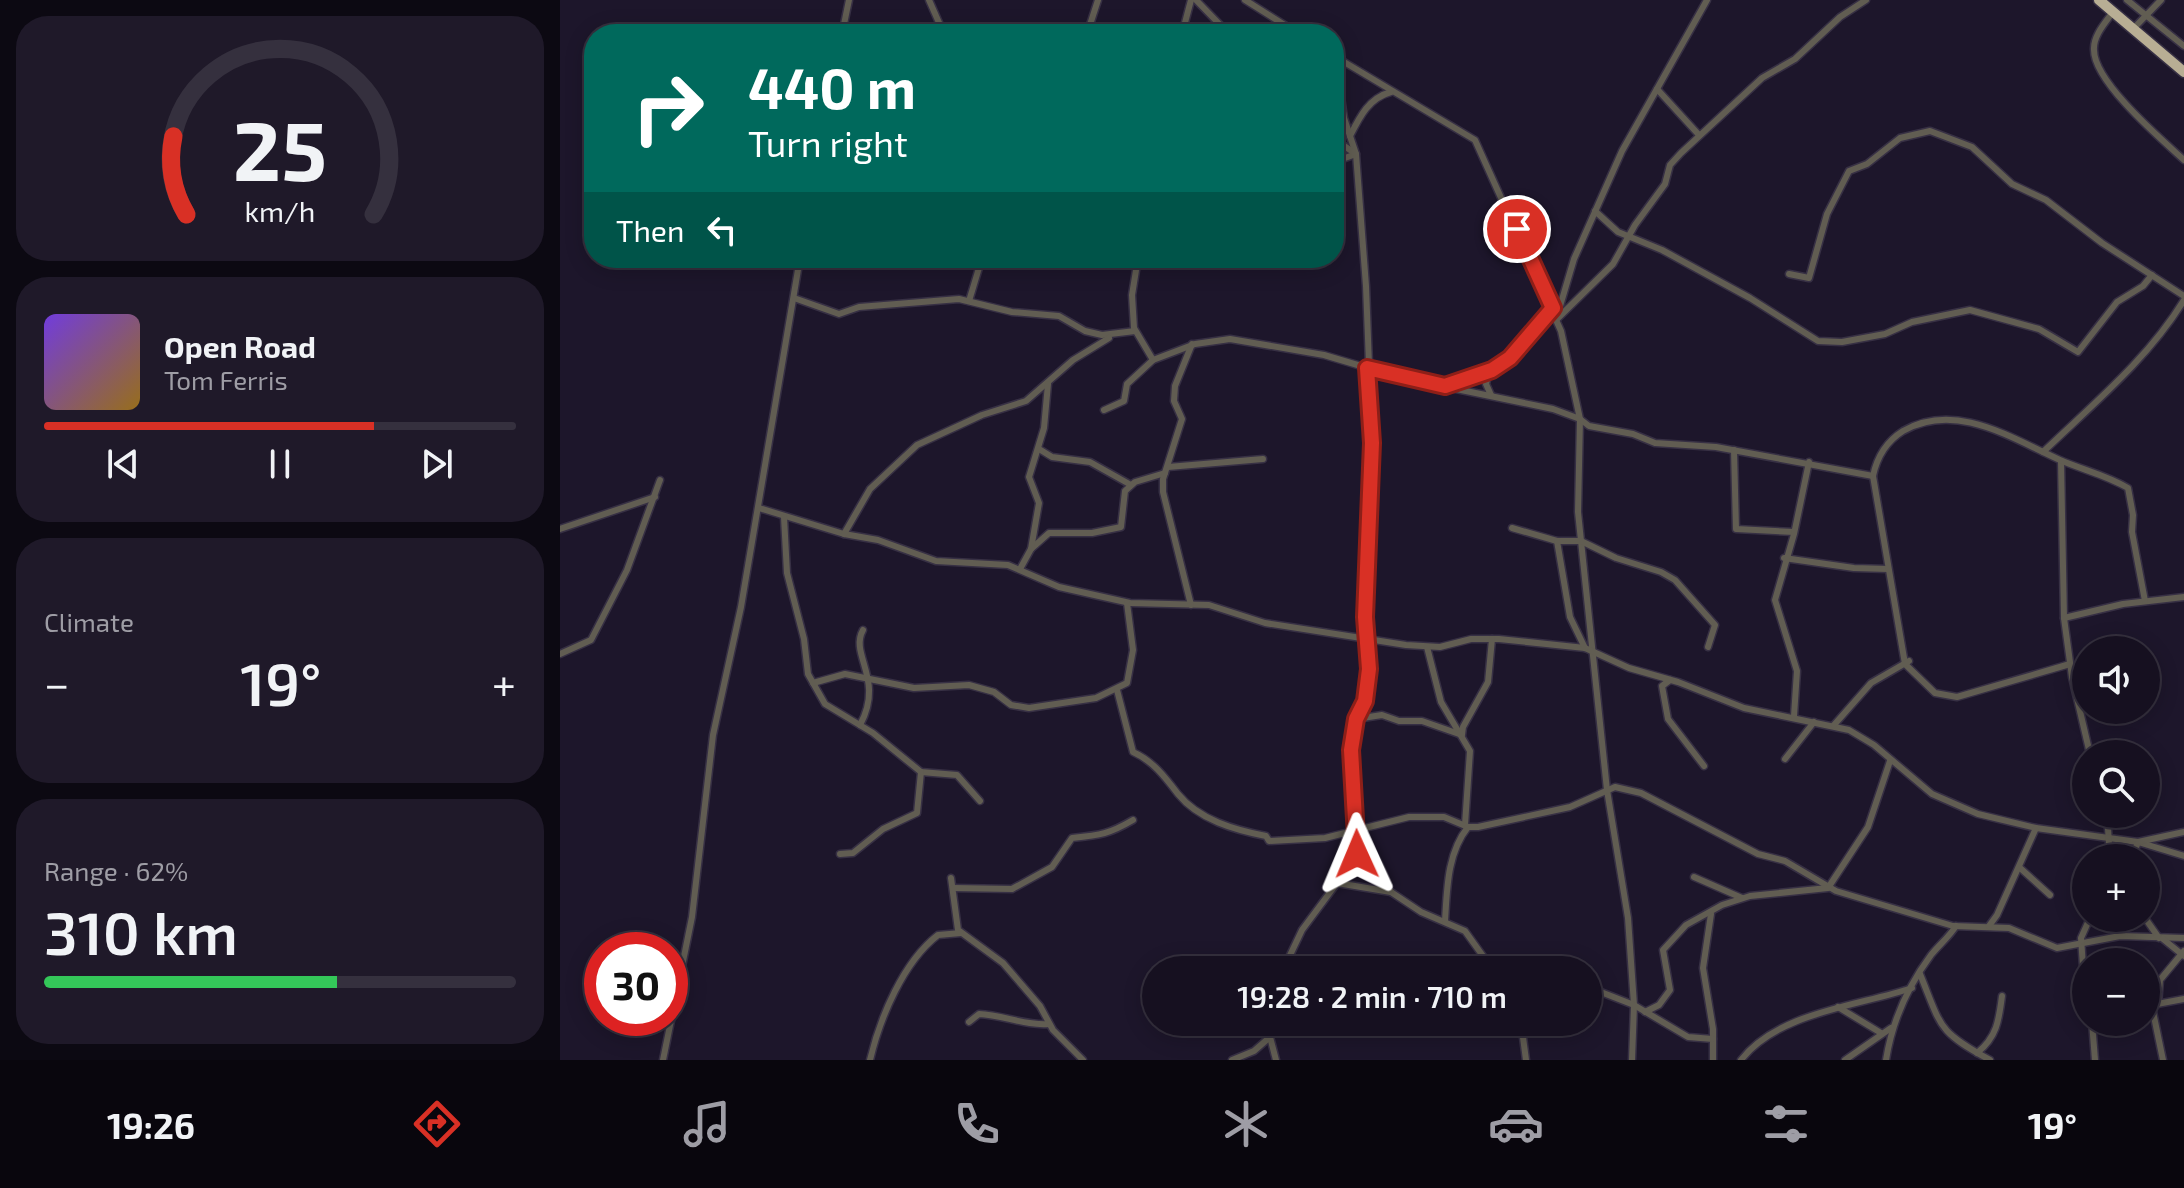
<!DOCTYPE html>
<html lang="en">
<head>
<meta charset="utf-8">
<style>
  :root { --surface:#161020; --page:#1f1929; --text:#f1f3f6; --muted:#9e9da5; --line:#35303e; --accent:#d93025 }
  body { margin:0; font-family:"Exo 2",sans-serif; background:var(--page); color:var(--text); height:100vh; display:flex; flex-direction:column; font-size:30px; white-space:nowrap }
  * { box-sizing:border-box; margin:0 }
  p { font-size:26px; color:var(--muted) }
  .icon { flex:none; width:44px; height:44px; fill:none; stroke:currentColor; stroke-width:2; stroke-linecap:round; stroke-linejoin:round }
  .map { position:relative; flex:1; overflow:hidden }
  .panel { display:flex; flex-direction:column; gap:16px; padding:16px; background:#0c0912; width:560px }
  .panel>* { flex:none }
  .banner { position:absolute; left:24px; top:24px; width:760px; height:244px; border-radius:32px; box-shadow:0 4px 20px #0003,0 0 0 2px var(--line); background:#00695c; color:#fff; overflow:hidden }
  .tools { position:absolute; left:1512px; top:636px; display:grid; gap:16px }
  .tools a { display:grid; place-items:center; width:88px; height:88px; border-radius:50%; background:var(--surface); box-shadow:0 4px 20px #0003,0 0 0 2px var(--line); font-size:40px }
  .speed { position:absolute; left:24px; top:932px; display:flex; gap:16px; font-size:40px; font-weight:700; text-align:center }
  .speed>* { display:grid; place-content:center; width:104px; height:104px; border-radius:50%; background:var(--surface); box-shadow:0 4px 20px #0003,0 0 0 2px var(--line); line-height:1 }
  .speed .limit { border:12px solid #d22; background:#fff; color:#111 }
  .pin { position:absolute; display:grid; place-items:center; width:68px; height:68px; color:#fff; margin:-34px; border:4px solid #fff; border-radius:50%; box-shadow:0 2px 8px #0007 }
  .me { position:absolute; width:88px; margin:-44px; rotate:359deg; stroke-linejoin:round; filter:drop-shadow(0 0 6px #0008) }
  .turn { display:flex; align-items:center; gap:28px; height:168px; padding:0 32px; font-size:36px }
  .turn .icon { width:104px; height:104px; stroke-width:2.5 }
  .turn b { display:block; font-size:56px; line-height:68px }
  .then { display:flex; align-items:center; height:76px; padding:0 32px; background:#0003; gap:16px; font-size:30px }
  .big { font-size:60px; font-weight:600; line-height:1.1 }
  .panel .widget { flex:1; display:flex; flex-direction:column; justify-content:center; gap:12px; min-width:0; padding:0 28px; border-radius:32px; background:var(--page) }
  .panel .dial { align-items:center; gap:0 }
  .dial svg { height:208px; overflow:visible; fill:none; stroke:var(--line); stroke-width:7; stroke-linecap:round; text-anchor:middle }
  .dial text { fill:var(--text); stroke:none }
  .song { display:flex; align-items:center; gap:24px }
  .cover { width:96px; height:96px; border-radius:12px; background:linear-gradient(135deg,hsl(260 70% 55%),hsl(40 70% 35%)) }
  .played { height:8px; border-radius:4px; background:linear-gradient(90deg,var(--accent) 70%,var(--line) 70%) }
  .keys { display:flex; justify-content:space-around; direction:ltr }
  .heat { display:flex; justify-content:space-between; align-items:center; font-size:44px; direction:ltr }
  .charge { height:12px; border-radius:6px; background:linear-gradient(90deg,#34c759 62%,var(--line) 0) }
  .trip { position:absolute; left:582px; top:956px; width:460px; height:80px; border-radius:40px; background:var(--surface); box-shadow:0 4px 20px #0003,0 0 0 2px var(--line); font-weight:600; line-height:80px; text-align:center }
  .tabs { display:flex; height:128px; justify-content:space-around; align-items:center; background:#09060d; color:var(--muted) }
  .tabs .icon { width:56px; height:56px }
  .tabs .on { color:var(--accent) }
  .tabs b { font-size:36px; color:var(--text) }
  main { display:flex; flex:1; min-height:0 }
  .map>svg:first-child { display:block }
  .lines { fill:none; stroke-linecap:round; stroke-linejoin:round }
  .minor-casing { stroke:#373044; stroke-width:9 }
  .trunk-casing { stroke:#373044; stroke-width:13 }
  .minor { stroke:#615d52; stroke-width:6 }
  .trunk { stroke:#b8ae94; stroke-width:10 }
  .route-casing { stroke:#8d1f18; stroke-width:20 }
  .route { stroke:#d93025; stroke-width:14 }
</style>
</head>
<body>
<main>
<section class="panel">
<div class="widget dial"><svg viewBox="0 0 100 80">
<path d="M14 69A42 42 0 1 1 86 69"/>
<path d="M14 69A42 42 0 0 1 9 39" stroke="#d93025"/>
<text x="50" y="56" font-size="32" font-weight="700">25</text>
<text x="50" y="72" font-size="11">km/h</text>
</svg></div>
<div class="widget">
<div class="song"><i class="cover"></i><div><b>Open Road</b><p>Tom Ferris</p></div></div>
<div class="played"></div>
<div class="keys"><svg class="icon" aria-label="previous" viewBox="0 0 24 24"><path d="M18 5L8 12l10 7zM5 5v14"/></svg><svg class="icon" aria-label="pause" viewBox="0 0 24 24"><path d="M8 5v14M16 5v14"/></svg><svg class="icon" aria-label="next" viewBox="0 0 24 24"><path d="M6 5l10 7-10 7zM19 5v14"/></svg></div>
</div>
<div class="widget"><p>Climate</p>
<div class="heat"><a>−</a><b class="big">19°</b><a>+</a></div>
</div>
<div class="widget"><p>Range · 62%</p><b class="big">310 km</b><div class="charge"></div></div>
</section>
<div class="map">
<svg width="1624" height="1060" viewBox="0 0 1624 1060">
  <rect width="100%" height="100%" fill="#1d162b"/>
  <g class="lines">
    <g class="minor-casing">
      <g id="minor">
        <polyline points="369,0 384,34"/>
        <polyline points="636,0 669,34"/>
        <polyline points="685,0 739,34"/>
        <polyline points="1567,0 1624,46"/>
        <path d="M 1553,12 C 1545,23 1533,36 1534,50 C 1534,82 1601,139 1624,160"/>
        <polyline points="1573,29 1601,0"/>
        <polyline points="282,34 289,0"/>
        <polyline points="527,34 538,0"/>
        <polyline points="622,34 631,0"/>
        <polyline points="774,56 915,140 1001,331 1020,419 1018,512 1047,790 1068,918 1074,1005 1072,1060"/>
        <polyline points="1097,89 1139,135"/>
        <path d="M 790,136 C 800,116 809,98 831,92"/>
        <polyline points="774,162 796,154 784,118 775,57"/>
        <polyline points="1035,211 1058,232 1102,250 1190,298 1258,341 1282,342 1325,334 1352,322 1410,310 1479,329 1518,352 1557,302 1583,286 1592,275"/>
        <polyline points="578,258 572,295 574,328 593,360"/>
        <polyline points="1229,274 1249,278 1267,214 1289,171 1307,164 1340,138 1370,131 1412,147 1452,184 1486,200 1542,243 1624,296"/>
        <polyline points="234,298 279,314 299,307 399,299 452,312 499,316 525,331 542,335 575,331"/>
        <polyline points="409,301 422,258"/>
        <polyline points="998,313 1014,259 1062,151 1147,0"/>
        <polyline points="997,319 1053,264 1075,225 1105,184 1110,165 1121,153 1202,78 1235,59 1280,17 1306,0"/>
        <polyline points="929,371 926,384 931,395"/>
        <polyline points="888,385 932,370 950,358 993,308"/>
        <polyline points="544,410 564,401 567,384 593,360 635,344 670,339 764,355 838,377 993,409 1020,419 1029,426 1073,434 1095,443 1156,447 1313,476"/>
        <polyline points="479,449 492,457 530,462 571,485"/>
        <polyline points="1174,450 1176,529 1234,532"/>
        <path d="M 1483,452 C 1532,405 1588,359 1624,300"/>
        <polyline points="1501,461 1504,618 1512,677 1530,754"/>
        <polyline points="608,467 703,459"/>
        <polyline points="199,508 284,534 318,540 376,561 448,565 499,587 570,603 649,605 705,623 846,645 880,647 911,639 939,639 1025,648 1069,668 1118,682 1184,708 1289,730 1314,745 1372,794 1418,814 1476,828 1578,842 1624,856"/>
        <polyline points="224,517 227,573 244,639 248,674 265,704 313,733 361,772 397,775 420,801"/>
        <polyline points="952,528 997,541 1021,541 1056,558 1101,572 1115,580 1155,625 1148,647"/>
        <polyline points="0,529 95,497"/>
        <polyline points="284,534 310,489 357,445 422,415 466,401 513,360 549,338"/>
        <polyline points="997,541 1010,617 1025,648"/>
        <polyline points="471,549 489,533 532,533 561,527 565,491 575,482 605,473"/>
        <polyline points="1224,558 1294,568 1328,569"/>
        <polyline points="460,569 471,549 479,503 469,477 484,428 488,384"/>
        <polyline points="631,605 603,492 603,479 622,419 614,401 615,386 632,344"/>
        <polyline points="1504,618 1563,604 1624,597"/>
        <polyline points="867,647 881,702 910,751 905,825"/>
        <polyline points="0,654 31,640 67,570 100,480"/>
        <path d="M 1510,664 L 1397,697 L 1375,693 L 1345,664 L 1313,476 C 1317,457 1327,441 1343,431 C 1396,401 1451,438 1500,460 C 1523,470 1546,475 1568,488 L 1573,515 L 1572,532 L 1585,601"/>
        <polyline points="1110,680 1102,686 1108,719 1144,766"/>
        <polyline points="253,683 285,674 354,688 409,685 434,692 451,705 469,708 536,698 567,683 573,650 567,603"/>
        <path d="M 557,690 L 573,752 C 593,761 605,777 618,794 C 639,820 675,830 706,836 L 709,841 L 765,838 L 849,817 L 884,817 L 908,827 L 918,827 L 1010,807 L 1055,787 L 1081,793 L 1198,854 L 1225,861 L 1276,891 L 1393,926 L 1449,928 L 1497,948 L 1560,936 L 1624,938"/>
        <polyline points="1234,716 1237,671 1215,600 1234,534 1249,462"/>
        <polyline points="796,719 822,715 839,721 862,721 902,735 903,727 928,682 932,639"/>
        <path d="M 300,725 C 325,679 289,655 303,630"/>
        <polyline points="1274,725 1311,683 1349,661"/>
        <polyline points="1225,759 1254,722"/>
        <polyline points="1547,814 1550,858"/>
        <polyline points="796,845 801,861 831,892 861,912 905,931 933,970"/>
        <polyline points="280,854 293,853 323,829 357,813 361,772"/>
        <polyline points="1572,858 1578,842 1624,832"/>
        <polyline points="1459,867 1490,895"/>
        <polyline points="1134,877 1182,898"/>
        <polyline points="391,878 398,930 443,963 480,1006 493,1030 523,1060"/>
        <polyline points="777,883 831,892"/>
        <path d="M 393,888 L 452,889 L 492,867 L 512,838 C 541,835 549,834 573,820"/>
        <polyline points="1151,914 1143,968 1153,1029 1153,1060"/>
        <polyline points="1585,918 1599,938"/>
        <path d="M 885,921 C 887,890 887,853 908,827"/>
        <polyline points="1429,926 1437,915 1476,828"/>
        <polyline points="1603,939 1624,956"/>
        <polyline points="723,970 742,930 777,883 795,844 797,830 791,750 796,719 807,689 805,617 812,443 806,286 796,154 774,139"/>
        <path d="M 1360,974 C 1382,1028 1377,1031 1430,1060"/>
        <polyline points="1586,978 1603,1060"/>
        <polyline points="1028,987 1074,1005 1128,1037 1153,1039"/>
        <polyline points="1597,1004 1624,999"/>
        <polyline points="1598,1004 1600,980 1624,951"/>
        <polyline points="1278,1007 1321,1033"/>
        <polyline points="1526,1009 1521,938 1530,918"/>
        <polyline points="1085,1012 1099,1005 1110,990 1103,950 1126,925 1162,905 1190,896 1268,888 1308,827 1330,761"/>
        <path d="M 409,1022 L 419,1014 C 443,1015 466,1026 489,1024"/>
        <polyline points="714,1022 710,1037 716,1060"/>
        <polyline points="961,1022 966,1060"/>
        <polyline points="1532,1022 1535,1060"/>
        <path d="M 1417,1053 C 1437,1037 1439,1020 1442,996"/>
        <polyline points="103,1060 132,917 153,735 181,607 240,258"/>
        <path d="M 310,1060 C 320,1018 343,962 378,935 L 401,933"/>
        <polyline points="672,1060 694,1051 710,1037"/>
        <path d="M 1181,1060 C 1218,1012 1299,1006 1352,988"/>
        <polyline points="1285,1060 1331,1028"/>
        <path d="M 1326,1060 C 1332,1022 1348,986 1371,955 C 1379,945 1389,937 1396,926"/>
      </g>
    </g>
    <g class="trunk-casing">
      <polyline id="trunk" points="1539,0 1624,72"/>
    </g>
    <use href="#minor" class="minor"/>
    <use href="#trunk" class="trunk"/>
  </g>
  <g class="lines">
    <g class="route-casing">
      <polyline id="route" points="797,854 791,750 796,719 805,701 809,669 805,617 812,443 807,368 885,386 932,370 950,358 993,308 957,229"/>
    </g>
    <use href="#route" class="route"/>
  </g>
</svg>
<div class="tools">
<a><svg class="icon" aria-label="sound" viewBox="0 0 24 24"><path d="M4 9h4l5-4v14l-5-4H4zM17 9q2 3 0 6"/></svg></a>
<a><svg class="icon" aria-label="search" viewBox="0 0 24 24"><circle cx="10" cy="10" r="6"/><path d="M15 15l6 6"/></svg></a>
<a>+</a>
<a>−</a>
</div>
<div class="speed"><div class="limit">30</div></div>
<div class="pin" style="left:957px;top:229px;background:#d93025"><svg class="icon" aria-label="arrive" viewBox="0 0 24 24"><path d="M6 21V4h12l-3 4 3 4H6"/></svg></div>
<svg class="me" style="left:797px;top:854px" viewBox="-20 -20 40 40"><path d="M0-17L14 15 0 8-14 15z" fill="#d93025" stroke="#fff" stroke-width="4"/></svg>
<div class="trip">19:28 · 2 min · 710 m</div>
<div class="banner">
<div class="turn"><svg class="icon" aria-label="right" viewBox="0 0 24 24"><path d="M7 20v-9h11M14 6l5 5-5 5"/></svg><div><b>440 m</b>Turn right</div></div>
<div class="then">Then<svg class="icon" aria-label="left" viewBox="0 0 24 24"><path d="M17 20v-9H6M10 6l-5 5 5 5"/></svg></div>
</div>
</div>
</main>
<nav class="tabs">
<b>19:26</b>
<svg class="icon on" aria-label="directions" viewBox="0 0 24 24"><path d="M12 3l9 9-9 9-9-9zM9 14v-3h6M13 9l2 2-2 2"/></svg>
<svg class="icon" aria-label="music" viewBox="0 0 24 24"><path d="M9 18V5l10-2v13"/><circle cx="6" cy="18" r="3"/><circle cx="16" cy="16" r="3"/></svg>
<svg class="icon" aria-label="phone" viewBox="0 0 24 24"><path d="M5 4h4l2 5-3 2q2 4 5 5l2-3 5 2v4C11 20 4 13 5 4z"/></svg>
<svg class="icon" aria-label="climate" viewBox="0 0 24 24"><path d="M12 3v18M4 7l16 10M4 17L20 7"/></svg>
<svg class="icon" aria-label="car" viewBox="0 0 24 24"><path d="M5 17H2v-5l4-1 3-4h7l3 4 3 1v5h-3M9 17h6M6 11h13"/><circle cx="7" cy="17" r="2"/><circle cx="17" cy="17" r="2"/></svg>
<svg class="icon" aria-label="filters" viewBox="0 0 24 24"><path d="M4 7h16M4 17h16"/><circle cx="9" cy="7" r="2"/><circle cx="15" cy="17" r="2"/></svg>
<b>19°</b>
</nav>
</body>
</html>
